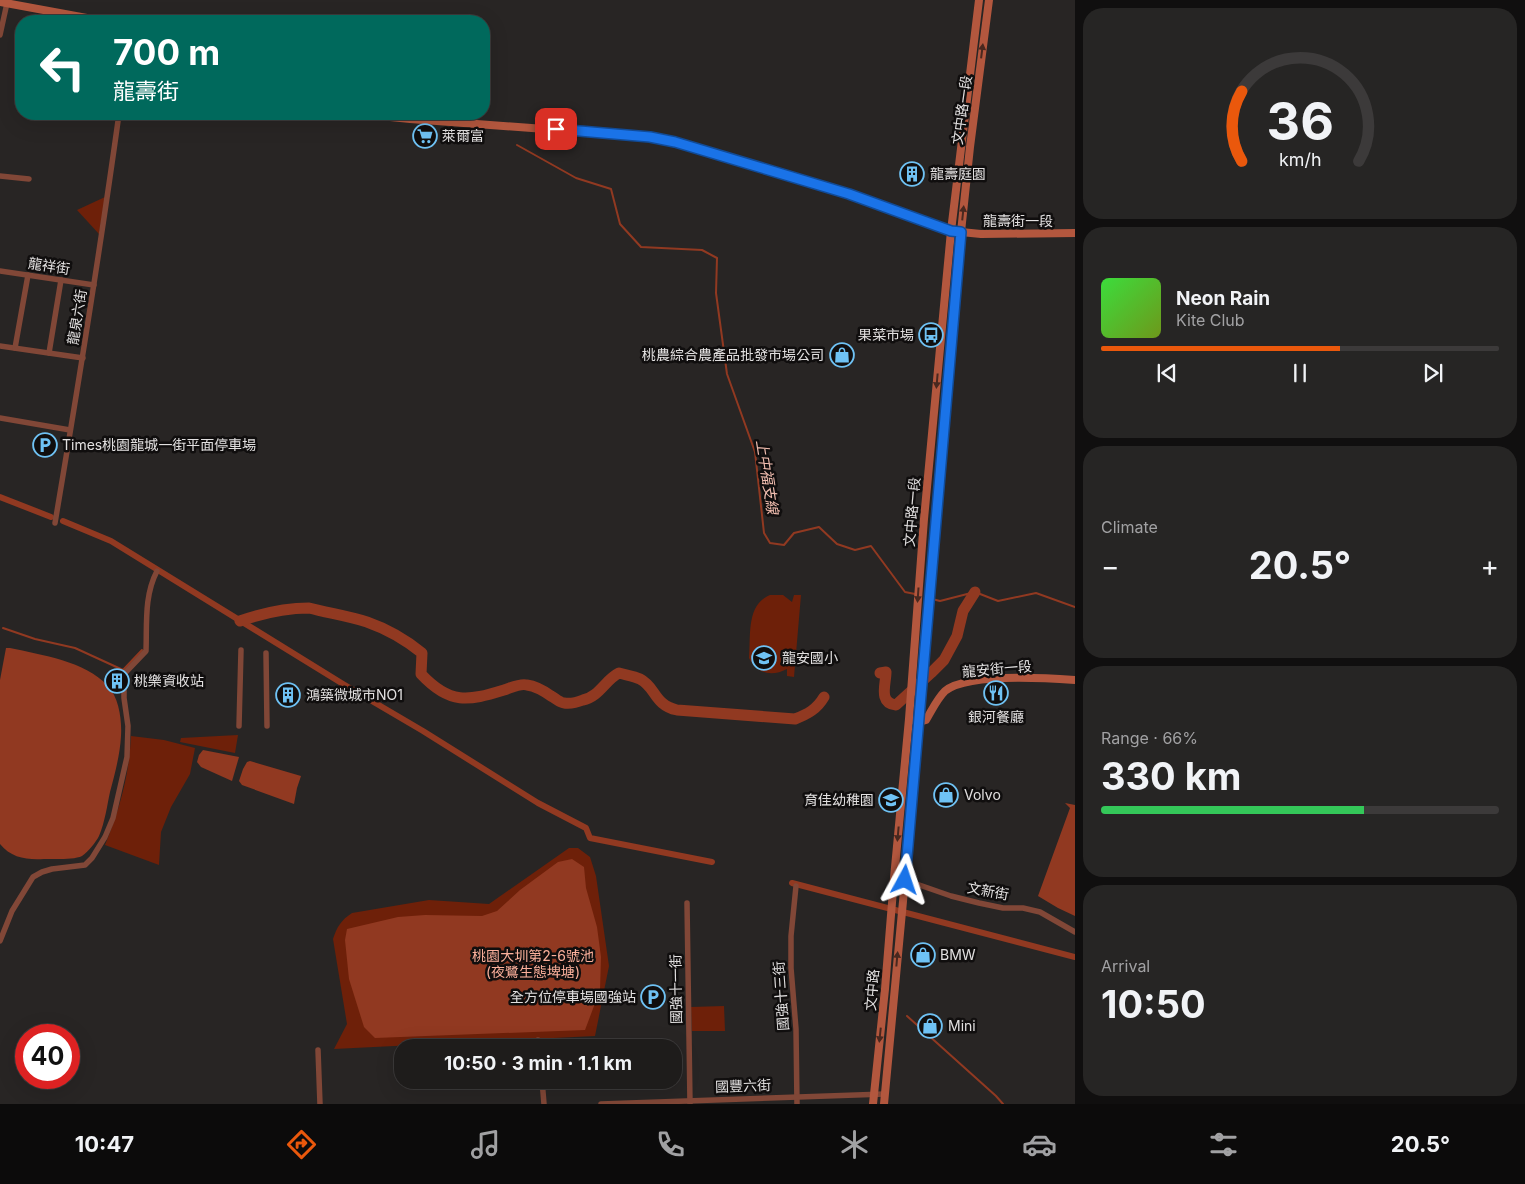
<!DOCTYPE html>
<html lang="en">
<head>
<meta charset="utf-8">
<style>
  :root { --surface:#1e1c1b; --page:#262524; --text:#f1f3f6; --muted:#a1a1a3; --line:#3c3a3a; --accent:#ea580c }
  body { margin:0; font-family:Inter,"Noto Sans TC",sans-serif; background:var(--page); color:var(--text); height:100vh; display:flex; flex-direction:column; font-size:19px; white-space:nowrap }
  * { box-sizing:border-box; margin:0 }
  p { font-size:16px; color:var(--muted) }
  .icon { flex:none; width:28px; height:28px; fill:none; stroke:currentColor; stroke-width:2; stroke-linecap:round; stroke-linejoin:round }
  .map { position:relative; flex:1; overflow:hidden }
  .drawer { display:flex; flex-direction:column; gap:8px; padding:8px; background:#100f0f; width:450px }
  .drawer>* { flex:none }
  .banner { position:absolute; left:15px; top:15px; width:475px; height:105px; border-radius:20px; box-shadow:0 5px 20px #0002,0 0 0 1px var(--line); background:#00695c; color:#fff; overflow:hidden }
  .speed { position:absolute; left:15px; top:1024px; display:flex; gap:10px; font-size:25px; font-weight:700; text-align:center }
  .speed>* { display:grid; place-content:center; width:65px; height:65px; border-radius:50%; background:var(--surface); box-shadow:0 5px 20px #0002,0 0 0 1px var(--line); line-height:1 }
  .speed .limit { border:8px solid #d22; background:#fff; color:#111 }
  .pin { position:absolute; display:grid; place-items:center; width:42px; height:42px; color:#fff; margin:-21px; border-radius:10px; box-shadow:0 2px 8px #0006 }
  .me { position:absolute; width:55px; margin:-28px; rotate:5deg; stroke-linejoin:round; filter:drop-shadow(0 0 4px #0008) }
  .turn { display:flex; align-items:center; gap:18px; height:105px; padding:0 15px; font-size:22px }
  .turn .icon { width:65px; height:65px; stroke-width:2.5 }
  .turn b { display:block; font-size:35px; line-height:42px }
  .big { font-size:38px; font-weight:700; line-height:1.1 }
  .drawer .widget { flex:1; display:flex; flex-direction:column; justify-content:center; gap:8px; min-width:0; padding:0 18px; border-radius:20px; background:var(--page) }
  .drawer .dial { align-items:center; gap:0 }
  .dial svg { height:130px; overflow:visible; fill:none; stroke:var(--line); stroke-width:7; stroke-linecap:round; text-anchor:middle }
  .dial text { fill:var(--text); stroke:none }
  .song { display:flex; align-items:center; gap:15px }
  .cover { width:60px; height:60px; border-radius:8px; background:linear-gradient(135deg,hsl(120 70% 55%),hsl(80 70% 35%)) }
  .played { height:5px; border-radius:2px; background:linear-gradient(90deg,var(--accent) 60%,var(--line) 60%) }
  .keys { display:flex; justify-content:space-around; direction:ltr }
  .heat { display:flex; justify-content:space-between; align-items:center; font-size:28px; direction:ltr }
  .charge { height:8px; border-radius:4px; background:linear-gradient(90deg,#34c759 66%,var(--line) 0) }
  .trip { position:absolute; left:394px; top:1039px; width:288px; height:50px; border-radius:20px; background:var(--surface); box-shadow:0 5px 20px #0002,0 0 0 1px var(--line); font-weight:700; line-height:50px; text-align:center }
  .tabs { display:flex; height:80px; justify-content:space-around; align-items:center; background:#0c0b0b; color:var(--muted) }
  .tabs .icon { width:35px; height:35px }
  .tabs .on { color:var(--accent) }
  .tabs b { font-size:22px; color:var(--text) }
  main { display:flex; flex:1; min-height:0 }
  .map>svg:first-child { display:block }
  .green { fill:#6e2009 }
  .water { fill:#913921 }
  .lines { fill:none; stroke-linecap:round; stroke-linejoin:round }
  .stream { stroke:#913921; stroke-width:2 }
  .canal { stroke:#913921; stroke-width:6 }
  .river { stroke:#913921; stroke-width:11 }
  .street { stroke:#814737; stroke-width:5.5 }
  .secondary { stroke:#b3573e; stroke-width:8 }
  .oneway { fill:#49281f }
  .route-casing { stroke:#114b97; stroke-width:12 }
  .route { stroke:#1a73e8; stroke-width:9 }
  .labels { text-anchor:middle; stroke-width:5; stroke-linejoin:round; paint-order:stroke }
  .street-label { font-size:14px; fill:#e2e0e0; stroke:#100e0e }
  .poi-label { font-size:14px; fill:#e2e0e0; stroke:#100e0e; text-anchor:start }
  .park-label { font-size:14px; fill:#fbb09b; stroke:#100e0e }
  .water-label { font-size:15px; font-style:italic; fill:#f0bdaf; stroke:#100e0e }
</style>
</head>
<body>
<main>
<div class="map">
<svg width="1075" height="1104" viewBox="0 0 1075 1104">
  <rect width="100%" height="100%" fill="#282524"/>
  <g class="green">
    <polygon points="105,197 99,234 77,210"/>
    <path d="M 770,595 L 783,595 L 792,602 L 794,595 L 801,595 L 794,677 L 787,676 L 787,669 C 772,677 757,674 749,658 C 751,635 746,605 770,595 Z"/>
    <polygon points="238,735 235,753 180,742 181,738"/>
    <path d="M 131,736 L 164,740 L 195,748 L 190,774 L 171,807 L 161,832 L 159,865 L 105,845 C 120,808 129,776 131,736 Z"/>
    <path d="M 569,848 L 578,848 L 590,857 L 596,876 L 609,966 L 595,1036 L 334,1049 L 347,1024 L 333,939 C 337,927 341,920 352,913 L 429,900 L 489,904 Z"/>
    <polygon points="724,1006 725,1031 692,1031 691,1007"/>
  </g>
  <g class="water">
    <path d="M 6,648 L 10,648 C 42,655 85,661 108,686 C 119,698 122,720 121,736 C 120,755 115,773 110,792 C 107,806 105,822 99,836 C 96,842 88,852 82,856 C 74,860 54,859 44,859 C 27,860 11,858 0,844 L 0,680 Z"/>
    <polygon points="203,750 239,757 232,781 201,767 197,762 199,755"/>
    <polygon points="250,761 301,776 297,788 294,804 242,785 239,781 243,769 247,762"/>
    <polygon points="1065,803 1075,805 1075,916 1058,908 1038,896 1070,808"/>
    <polygon points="572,859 584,867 586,888 597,927 601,957 600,990 585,1030 375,1038 364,1027 349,979 345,940 347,929 398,917 425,915 482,916 497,911 520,890 558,862"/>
  </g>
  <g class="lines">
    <g class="stream">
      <polyline points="517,145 576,178 611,189 620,224 641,247 702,250 717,258 716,293 727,374 755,452 764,533 770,543 784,545 794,533 819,527 837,544 855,550 871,546 905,592 915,594"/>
      <polyline points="932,599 940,601 975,592 998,601 1036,593 1075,607"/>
      <polyline points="3,628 35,639 75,648 123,670 142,650"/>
      <polyline points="907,1016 996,1096 1003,1104"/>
    </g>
    <g class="canal">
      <polyline points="0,497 51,517"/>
      <polyline points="63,521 111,541 343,684 423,731 538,803 586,828 590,838 712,862"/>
      <polyline points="792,883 1075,957"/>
    </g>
    <g class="river">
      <path d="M 240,621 C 263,613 285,608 309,608 C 328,613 348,616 367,622 C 387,629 406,640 422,653 L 421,674 C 450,705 468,701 504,690 C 511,688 520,683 527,685 C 535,686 544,691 551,696 C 555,698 560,703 564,703 C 570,704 578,702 583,700 C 599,697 606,679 619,673 C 626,675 634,676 640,679 C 656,687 654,705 677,710 L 795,719 C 808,714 817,709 824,697"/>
      <path d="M 880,673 L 886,672 C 886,684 878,703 896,705 L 931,673 L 944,660 L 957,636 L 963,611 L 975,592"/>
    </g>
    <g class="street">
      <polyline points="0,35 7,3"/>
      <polyline points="86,114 119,118"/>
      <polyline points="0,176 29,179"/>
      <polyline points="0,271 94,285"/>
      <polyline points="0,346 83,358"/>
      <polyline points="15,348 28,275"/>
      <polyline points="49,353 61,280"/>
      <polyline points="0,418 70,430"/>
      <path d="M 55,523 C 78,387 100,251 119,114"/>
      <polyline points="266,653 267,726"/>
      <polyline points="239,726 241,650"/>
      <polyline points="894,878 905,880 951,896 979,903 1003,908 1023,908 1040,912 1075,932"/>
      <polyline points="796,886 791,936 791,968 796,1029 797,1104"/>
      <polyline points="687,903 690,1103"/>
      <path d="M 0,941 L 12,911 L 33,877 L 42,872 L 52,869 L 85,865 L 92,858 L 105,837 L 113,818 L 127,757 L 128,726 L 124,698 L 124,674 L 146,651 C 147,624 144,596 157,571"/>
      <polyline points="538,1040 539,1048"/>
      <polyline points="318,1050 320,1104"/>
      <polyline points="542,1080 544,1104"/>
      <polyline points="601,1104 885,1094"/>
    </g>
    <g class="secondary">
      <polyline points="0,2 103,21"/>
      <polyline points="361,114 410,119 626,135 650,137 675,142 849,194 951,231 981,234 1075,233"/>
      <path d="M 915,721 L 919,722 L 926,720 C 932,710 937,699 945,691 C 967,673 1047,678 1075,680"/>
      <polyline points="873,1104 885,989 894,878 909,719 924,519 951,231 979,0"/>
      <polyline points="884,1104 905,880 961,232 970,147 989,0"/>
    </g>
  </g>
  <defs><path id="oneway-solid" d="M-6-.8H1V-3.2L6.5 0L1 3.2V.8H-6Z" transform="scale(1.25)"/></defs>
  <g class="oneway">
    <use href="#oneway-solid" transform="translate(982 51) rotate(-83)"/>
    <use href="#oneway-solid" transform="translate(963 213) rotate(-84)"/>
    <use href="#oneway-solid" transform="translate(937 381) rotate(95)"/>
    <use href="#oneway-solid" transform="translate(918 595) rotate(94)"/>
    <use href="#oneway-solid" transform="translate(898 834) rotate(95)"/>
    <use href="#oneway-solid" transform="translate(897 959) rotate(-85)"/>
    <use href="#oneway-solid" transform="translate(880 1035) rotate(96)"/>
  </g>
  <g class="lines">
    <g class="route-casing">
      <polyline id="route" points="556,129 650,137 675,142 849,194 951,231 961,232 905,880"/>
    </g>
    <use href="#route" class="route"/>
  </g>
  <defs>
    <g id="supermarket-ring" transform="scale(1.25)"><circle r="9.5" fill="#100e0e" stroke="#6fc2f4" stroke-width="1.5"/><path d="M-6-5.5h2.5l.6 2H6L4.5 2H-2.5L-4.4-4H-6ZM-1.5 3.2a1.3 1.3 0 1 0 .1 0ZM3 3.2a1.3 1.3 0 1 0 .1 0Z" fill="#6fc2f4"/></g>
    <g id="building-ring" transform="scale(1.25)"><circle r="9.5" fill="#100e0e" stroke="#6fc2f4" stroke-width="1.5"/><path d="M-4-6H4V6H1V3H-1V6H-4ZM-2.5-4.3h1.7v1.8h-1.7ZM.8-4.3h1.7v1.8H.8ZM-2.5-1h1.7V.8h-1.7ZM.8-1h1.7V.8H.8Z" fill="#6fc2f4"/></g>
    <g id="bus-ring" transform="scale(1.25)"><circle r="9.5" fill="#100e0e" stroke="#6fc2f4" stroke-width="1.5"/><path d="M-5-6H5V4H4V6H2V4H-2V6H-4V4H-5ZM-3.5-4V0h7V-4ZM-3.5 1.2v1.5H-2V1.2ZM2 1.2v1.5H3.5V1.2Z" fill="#6fc2f4"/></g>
    <g id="shop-ring" transform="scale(1.25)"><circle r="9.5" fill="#100e0e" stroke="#6fc2f4" stroke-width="1.5"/><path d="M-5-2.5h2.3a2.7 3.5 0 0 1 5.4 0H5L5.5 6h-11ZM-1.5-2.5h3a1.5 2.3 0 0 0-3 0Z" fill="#6fc2f4"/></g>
    <g id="parking-ring" transform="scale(1.25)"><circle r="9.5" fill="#100e0e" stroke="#6fc2f4" stroke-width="1.5"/><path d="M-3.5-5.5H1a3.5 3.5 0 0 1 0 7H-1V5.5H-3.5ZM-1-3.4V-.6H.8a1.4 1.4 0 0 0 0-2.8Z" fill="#6fc2f4"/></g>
    <g id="school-ring" transform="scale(1.25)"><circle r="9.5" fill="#100e0e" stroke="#6fc2f4" stroke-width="1.5"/><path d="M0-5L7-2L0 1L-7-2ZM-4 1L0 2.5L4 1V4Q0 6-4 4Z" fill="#6fc2f4"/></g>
    <g id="restaurant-ring" transform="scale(1.25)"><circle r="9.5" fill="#100e0e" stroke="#6fc2f4" stroke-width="1.5"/><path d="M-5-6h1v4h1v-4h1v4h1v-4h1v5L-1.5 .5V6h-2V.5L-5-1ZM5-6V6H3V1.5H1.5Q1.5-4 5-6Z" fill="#6fc2f4"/></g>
  </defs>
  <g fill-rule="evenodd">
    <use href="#supermarket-ring" x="425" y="136"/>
    <use href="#building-ring" x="912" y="174"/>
    <use href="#bus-ring" x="931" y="335"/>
    <use href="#shop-ring" x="842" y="355"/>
    <use href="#parking-ring" x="45" y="445"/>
    <use href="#school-ring" x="764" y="658"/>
    <use href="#building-ring" x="117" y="681"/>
    <use href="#restaurant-ring" x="996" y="693"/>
    <use href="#building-ring" x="288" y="695"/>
    <use href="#shop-ring" x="946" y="795"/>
    <use href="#school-ring" x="891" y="800"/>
    <use href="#shop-ring" x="923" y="955"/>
    <use href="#parking-ring" x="653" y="997"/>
    <use href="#shop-ring" x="930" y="1026"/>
  </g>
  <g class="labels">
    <g class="street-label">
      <text transform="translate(962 110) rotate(-82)" y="5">文中路一段</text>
      <text x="1018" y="226">龍壽街一段</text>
      <text transform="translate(49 266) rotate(9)" y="5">龍祥街</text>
      <text transform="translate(77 317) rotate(-81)" y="5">龍泉六街</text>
      <text transform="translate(912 512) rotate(-85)" y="5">文中路一段</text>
      <text transform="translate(997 669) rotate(-5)" y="5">龍安街一段</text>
      <text transform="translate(988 891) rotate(10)" y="5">文新街</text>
      <text transform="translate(676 989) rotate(-91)" y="5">國強十一街</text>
      <text transform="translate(872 990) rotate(-85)" y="5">文中路</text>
      <text transform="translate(781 996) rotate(-94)" y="5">國強十三街</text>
      <text transform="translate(743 1086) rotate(-2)" y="5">國豐六街</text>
    </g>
    <g class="poi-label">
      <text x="442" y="141">萊爾富</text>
      <text x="930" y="179">龍壽庭園</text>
      <text x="914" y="340" text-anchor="end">果菜市場</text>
      <text x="824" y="360" text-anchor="end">桃農綜合農產品批發市場公司</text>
      <text x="62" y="450">Times桃園龍城一街平面停車場</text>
      <text x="782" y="663">龍安國小</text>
      <text x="134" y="686">桃樂資收站</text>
      <text x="306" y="700">鴻築微城市NO1</text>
      <text x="996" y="722" text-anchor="middle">銀河餐廳</text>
      <text x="964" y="800">Volvo</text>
      <text x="874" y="805" text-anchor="end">育佳幼稚園</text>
      <text x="940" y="960">BMW</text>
      <text x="636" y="1002" text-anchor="end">全方位停車場國強站</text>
      <text x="948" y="1031">Mini</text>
    </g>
    <g class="park-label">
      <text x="533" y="961">桃園大圳第2-6號池<tspan x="533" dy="16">(夜鷺生態埤塘)</tspan></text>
    </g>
    <g class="water-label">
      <text transform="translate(767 477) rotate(81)" y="5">上中福支線</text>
    </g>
  </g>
</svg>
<div class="speed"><div class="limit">40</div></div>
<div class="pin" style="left:556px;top:129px;background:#d93025"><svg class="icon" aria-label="arrive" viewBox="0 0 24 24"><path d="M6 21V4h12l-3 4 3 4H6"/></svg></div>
<svg class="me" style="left:905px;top:880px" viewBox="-20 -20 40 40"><path d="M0-17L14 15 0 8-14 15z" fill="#1a73e8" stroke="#fff" stroke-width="4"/></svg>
<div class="trip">10:50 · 3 min · 1.1 km</div>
<div class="banner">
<div class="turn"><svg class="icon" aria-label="left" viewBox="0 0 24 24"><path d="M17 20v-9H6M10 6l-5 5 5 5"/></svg><div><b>700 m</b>龍壽街</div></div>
</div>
</div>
<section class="drawer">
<div class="widget dial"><svg viewBox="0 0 100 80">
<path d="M14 69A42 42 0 1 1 86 69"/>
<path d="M14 69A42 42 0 0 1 14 26" stroke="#ea580c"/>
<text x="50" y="56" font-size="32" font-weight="700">36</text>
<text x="50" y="72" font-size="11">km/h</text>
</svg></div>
<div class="widget">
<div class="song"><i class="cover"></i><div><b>Neon Rain</b><p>Kite Club</p></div></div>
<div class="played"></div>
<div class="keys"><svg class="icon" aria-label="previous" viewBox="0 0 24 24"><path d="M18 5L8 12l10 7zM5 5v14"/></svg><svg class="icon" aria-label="pause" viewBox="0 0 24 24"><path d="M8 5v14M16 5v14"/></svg><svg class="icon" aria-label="next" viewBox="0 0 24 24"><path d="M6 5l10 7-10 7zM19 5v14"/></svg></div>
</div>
<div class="widget"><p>Climate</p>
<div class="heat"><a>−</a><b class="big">20.5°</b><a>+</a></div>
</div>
<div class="widget"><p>Range · 66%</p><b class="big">330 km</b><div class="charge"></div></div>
<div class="widget"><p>Arrival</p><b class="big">10:50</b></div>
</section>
</main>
<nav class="tabs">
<b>10:47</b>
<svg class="icon on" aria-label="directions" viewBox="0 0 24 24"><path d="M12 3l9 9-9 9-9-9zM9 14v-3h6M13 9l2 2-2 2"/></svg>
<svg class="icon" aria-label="music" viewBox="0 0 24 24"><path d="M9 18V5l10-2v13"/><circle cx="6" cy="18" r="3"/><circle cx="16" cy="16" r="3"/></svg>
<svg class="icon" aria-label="phone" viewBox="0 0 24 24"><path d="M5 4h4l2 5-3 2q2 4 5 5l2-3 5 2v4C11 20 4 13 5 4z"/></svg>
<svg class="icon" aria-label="climate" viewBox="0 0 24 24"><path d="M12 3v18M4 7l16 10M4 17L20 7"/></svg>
<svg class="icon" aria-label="car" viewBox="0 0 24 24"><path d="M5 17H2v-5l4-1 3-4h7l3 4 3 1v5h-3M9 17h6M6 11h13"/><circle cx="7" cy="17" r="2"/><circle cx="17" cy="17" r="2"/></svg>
<svg class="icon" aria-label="filters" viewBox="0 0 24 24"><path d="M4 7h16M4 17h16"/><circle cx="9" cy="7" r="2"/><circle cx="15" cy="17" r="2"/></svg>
<b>20.5°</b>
</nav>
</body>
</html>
